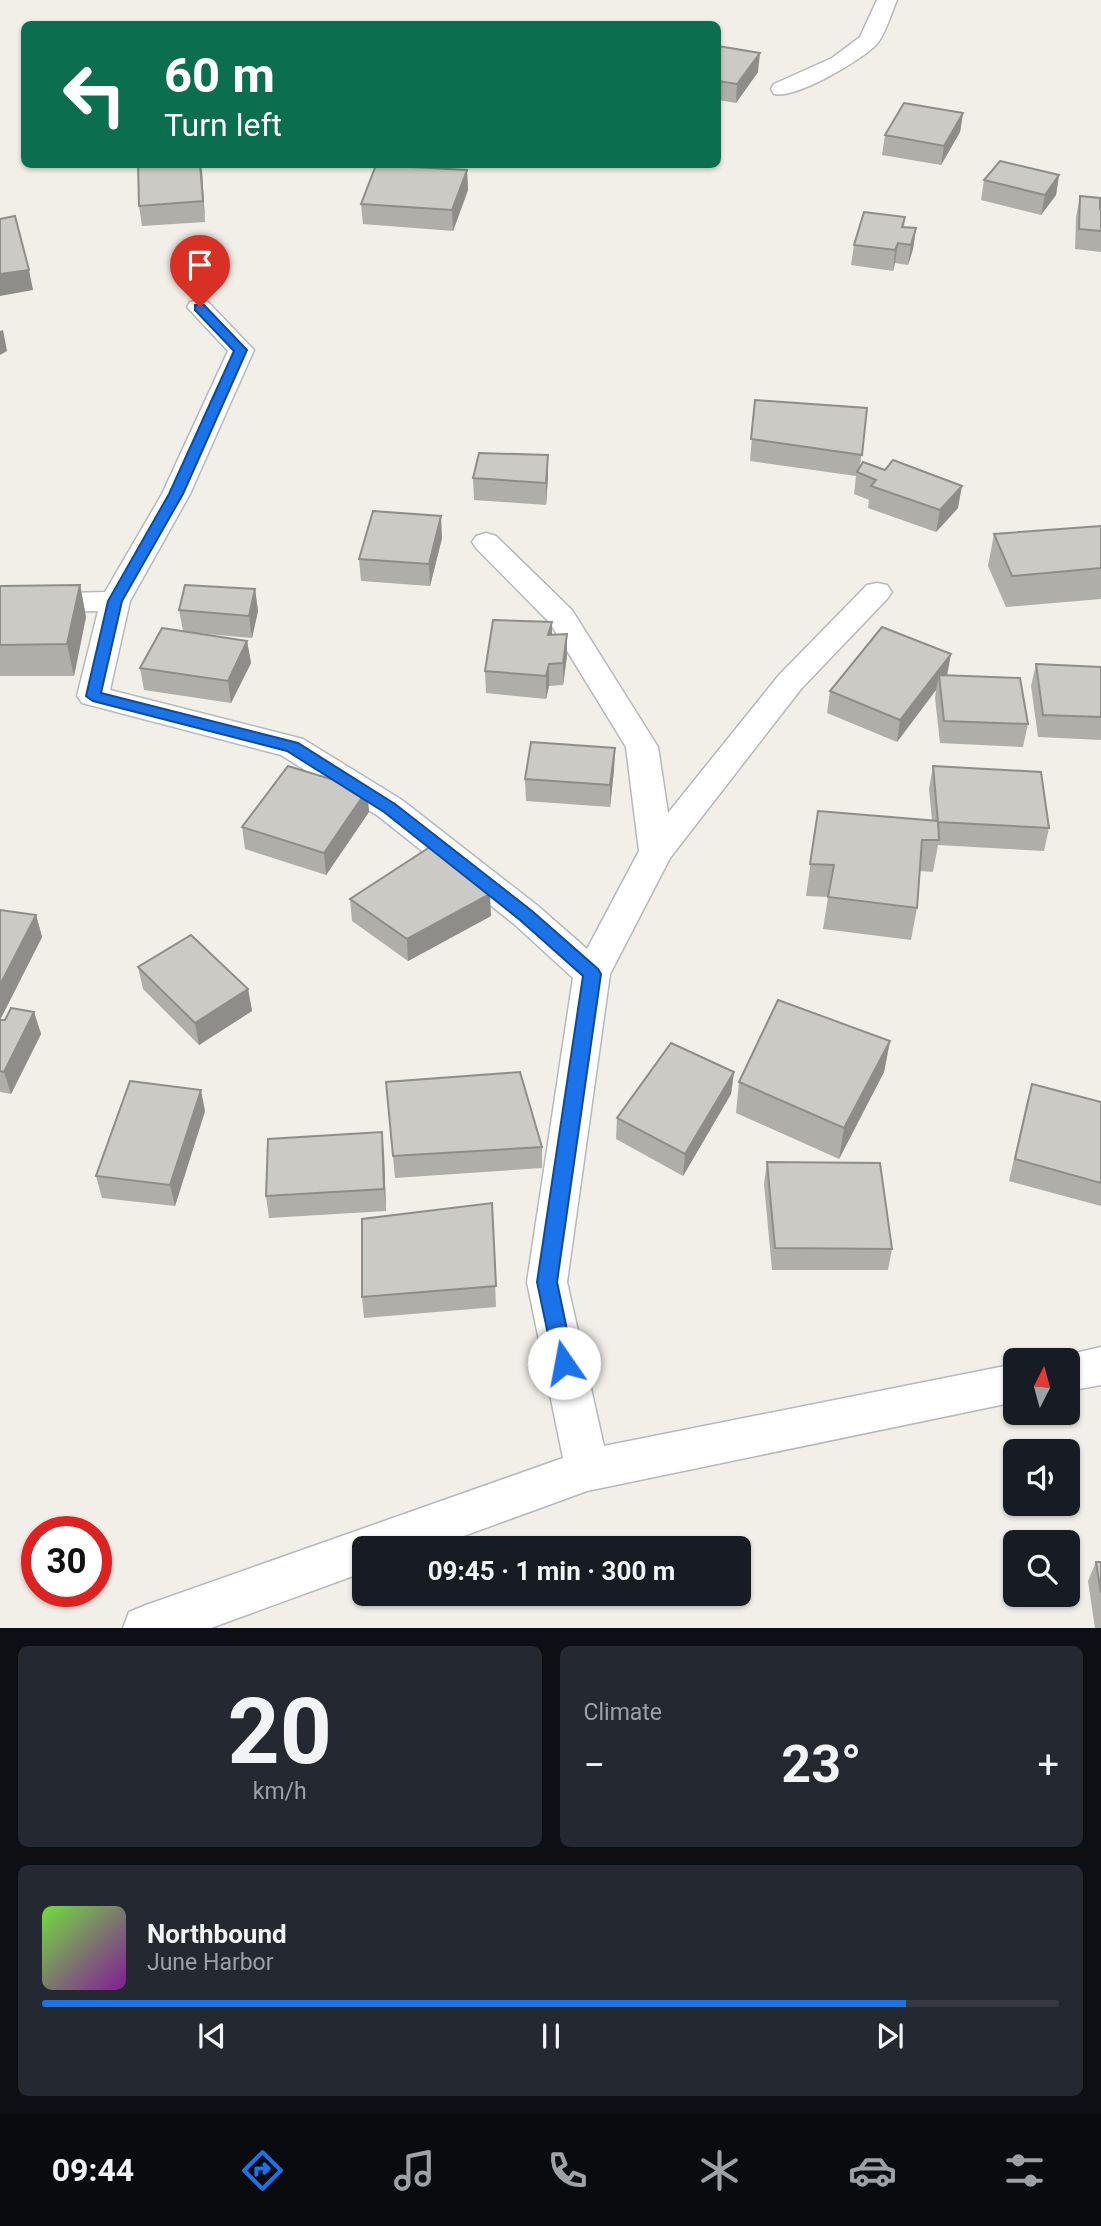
<!DOCTYPE html>
<html lang="en">
<head>
<meta charset="utf-8">
<style>
  :root { --surface:#171b24; --page:#242831; --text:#f1f3f6; --muted:#9ea1a6; --line:#363941; --accent:#1a73e8 }
  body { margin:0; font-family:Roboto,sans-serif; background:var(--page); color:var(--text); height:100vh; display:flex; flex-direction:column; font-size:26px; white-space:nowrap }
  * { box-sizing:border-box; margin:0 }
  p { font-size:23px; color:var(--muted) }
  .icon { flex:none; width:38px; height:38px; fill:none; stroke:currentColor; stroke-width:2; stroke-linecap:round; stroke-linejoin:round }
  .map { position:relative; height:1628px; overflow:hidden }
  .panel { display:flex; flex-direction:column; gap:18px; padding:18px; background:#0d0f14; flex:1 }
  .panel>* { flex:none }
  .hud { position:absolute; left:21px; top:21px; width:700px; height:147px; border-radius:10px; box-shadow:0 2px 5px #0004; background:#0b6e4f; color:#fff; overflow:hidden }
  .needle { width:46px; rotate:6deg }
  .buttons { position:absolute; left:1003px; top:1348px; display:grid; gap:14px }
  .buttons a { display:grid; place-items:center; width:77px; height:77px; border-radius:10px; background:var(--surface); box-shadow:0 2px 5px #0004; font-size:35px }
  .speed { position:absolute; left:21px; top:1516px; display:flex; gap:14px; font-size:35px; font-weight:700; text-align:center }
  .speed>* { display:grid; place-content:center; width:91px; height:91px; border-radius:50%; background:var(--surface); box-shadow:0 2px 5px #0004; line-height:1 }
  .speed .limit { border:10px solid #d22; background:#fff; color:#111 }
  .pin { position:absolute; display:grid; place-items:center; width:60px; height:60px; color:#fff; margin:-72px -30px; border-radius:50% 50% 50% 0; rotate:-45deg; box-shadow:0 0 7px #0007 }
  .pin .icon { rotate:45deg }
  .me { position:absolute; width:77px; margin:-38px; rotate:348deg; stroke-linejoin:round; filter:drop-shadow(0 0 5px #0008) }
  .turn { display:flex; align-items:center; gap:24px; height:147px; padding:0 28px; font-size:32px }
  .turn .icon { width:91px; height:91px; stroke-width:2.5 }
  .turn b { display:block; font-size:49px; line-height:60px }
  .big { font-size:52px; font-weight:700; line-height:1.1 }
  .panel .card { flex:1; display:flex; flex-direction:column; justify-content:center; gap:10px; min-width:0; padding:0 24px; border-radius:10px; background:var(--page) }
  .panel .dial { align-items:center; gap:0 }
  .dial b { font-size:91px; line-height:1 }
  .song { display:flex; align-items:center; gap:21px }
  .cover { width:84px; height:84px; border-radius:10px; background:linear-gradient(135deg,hsl(100 70% 55%),hsl(290 70% 35%)) }
  .played { height:7px; border-radius:4px; background:linear-gradient(90deg,var(--accent) 85%,var(--line) 85%) }
  .keys { display:flex; justify-content:space-around; direction:ltr }
  .heat { display:flex; justify-content:space-between; align-items:center; font-size:38px; direction:ltr }
  .panel .tiles { flex:1; display:grid; gap:18px; grid-template-columns:1fr 1fr }
  .card:last-child { grid-column:span 2 }
  .trip { position:absolute; left:352px; top:1536px; width:399px; height:70px; border-radius:10px; background:var(--surface); box-shadow:0 2px 5px #0004; font-weight:700; line-height:70px; text-align:center }
  .menu { display:flex; height:112px; justify-content:space-around; align-items:center; background:#090b0e; color:var(--muted) }
  .menu .icon { width:49px; height:49px }
  .menu .selected { color:var(--accent) }
  .menu b { font-size:32px; color:var(--text) }
  .map>svg:first-child { display:block }
  .lines { fill:none; stroke-linecap:round; stroke-linejoin:round }
  .minor-casing { stroke:#b5b8bc; stroke-width:3 }
  .minor { fill:#fff; fill-rule:evenodd }
  .wall { fill:#afaea9 }
  .shaded-wall { fill:#8f8d8a }
  .building { fill:#cccac5; stroke:#8f8d8a; stroke-width:2 }
  .route { fill:#1a73e8; stroke:#114b97; stroke-width:2 }
</style>
</head>
<body>
<div class="map">
<svg width="1101" height="1628" viewBox="0 0 1101 1628">
  <rect width="100%" height="100%" fill="#f1efe8"/>
  <g class="lines">
    <g class="minor-casing">
      <g id="minor">
        <path d="M 877,0 L 897,0 C 891,13 886,34 876,45 C 860,61 796,99 774,94 L 771,89 L 774,84 L 832,58 L 860,37 Z"/>
        <polygon points="199,300 208,302 254,350 190,494 130,601 110,690 303,739 402,800 538,906 587,949 639,851 626,747 550,623 476,548 472,542 476,536 486,533 496,536 572,610 653,739 658,747 668,813 779,675 867,585 877,583 887,585 892,592 887,599 801,689 670,858 610,974 567,1282 604,1446 1015,1364 1015,1402 587,1491 428,1549 364,1549 364,1572 211,1628 123,1628 129,1612 146,1605 563,1458 527,1282 573,978 514,924 378,816 281,755 82,703 77,696 98,611 0,613 0,595 105,592 162,494 228,351 187,307 190,302"/>
        <polygon points="1101,1347 1101,1385 1068,1391 1068,1360 1053,1358"/>
      </g>
    </g>
    <use href="#minor" class="minor"/>
  </g>
  <g class="wall">
    <polygon points="718,46 758,72 736,103 718,100"/>
    <polygon points="963,113 960,132 941,165 882,155 885,135"/>
    <polygon points="467,170 468,190 453,231 363,224 361,204"/>
    <polygon points="202,171 205,222 142,226 139,206"/>
    <polygon points="1059,175 1056,195 1041,215 981,200 984,180"/>
    <polygon points="1080,196 1101,209 1101,252 1075,249 1076,217"/>
    <polygon points="905,217 904,227 916,228 913,249 908,265 895,263 893,271 851,265 854,245"/>
    <polygon points="755,400 867,408 860,466 958,508 936,532 868,508 869,500 854,494 856,476 750,461"/>
    <polygon points="548,477 546,505 474,500 473,478"/>
    <polygon points="1101,526 1101,599 1006,607 988,566 994,534"/>
    <polygon points="442,538 430,586 361,581 359,559"/>
    <polygon points="80,585 86,617 74,676 0,676 0,586"/>
    <polygon points="255,589 258,611 252,638 196,633 247,641 251,663 231,703 144,690 140,668 183,631 179,610"/>
    <polygon points="552,635 567,656 563,685 549,686 546,699 486,693 485,671"/>
    <polygon points="1036,664 1101,667 1101,740 1038,737 1031,686"/>
    <polygon points="947,676 1028,724 1023,747 940,743 935,698 936,690 897,742 827,713 830,691"/>
    <polygon points="615,748 614,770 610,807 526,801 525,779"/>
    <polygon points="933,766 1049,828 1044,851 938,845 933,872 920,871 917,908 911,940 823,929 828,897 806,896 818,811 932,820 929,789"/>
    <polygon points="367,790 369,812 326,875 245,849 242,827"/>
    <polygon points="350,899 491,916 408,961 352,921"/>
    <polygon points="0,910 36,915 42,937 0,1020 5,1020 34,1012 41,1034 11,1094 0,1092"/>
    <polygon points="138,967 248,989 252,1011 199,1045 143,989"/>
    <polygon points="890,1041 884,1072 839,1159 736,1113 739,1082"/>
    <polygon points="734,1072 731,1094 683,1176 616,1139 617,1118"/>
    <polygon points="386,1082 542,1147 542,1168 395,1178"/>
    <polygon points="1032,1084 1101,1102 1101,1206 1009,1181 1026,1105"/>
    <polygon points="205,1111 175,1206 102,1198 96,1176"/>
    <polygon points="384,1154 386,1211 269,1218 266,1196"/>
    <polygon points="767,1162 892,1249 888,1270 772,1270 764,1184"/>
    <polygon points="492,1203 496,1307 364,1318 362,1297"/>
    <polygon points="1096,1562 1101,1562 1101,1628 1095,1628 1088,1581"/>
  </g>
  <g class="shaded-wall">
    <polygon points="760,53 758,72 736,103 737,84"/>
    <polygon points="963,113 960,132 941,165 944,146"/>
    <polygon points="200,164 202,171 205,222 203,201"/>
    <polygon points="467,170 468,190 453,231 452,210"/>
    <polygon points="1059,175 1056,195 1041,215 1045,195"/>
    <polygon points="916,228 913,249 908,265 911,245"/>
    <polygon points="898,243 895,263 893,271 895,250"/>
    <polygon points="29,270 33,290 0,296 0,274"/>
    <polygon points="3,330 7,351 0,355 0,331"/>
    <polygon points="548,455 548,477 546,505 546,483"/>
    <polygon points="962,486 958,508 936,532 940,510"/>
    <polygon points="441,516 442,538 430,586 429,564"/>
    <polygon points="80,585 86,617 74,676 67,644"/>
    <polygon points="255,589 258,611 252,638 249,616"/>
    <polygon points="552,622 552,644 548,635"/>
    <polygon points="567,634 567,656 563,685 563,663"/>
    <polygon points="247,641 251,663 231,703 228,681"/>
    <polygon points="951,654 947,676 939,675 936,690 897,742 900,720"/>
    <polygon points="549,664 549,686 546,699 546,676"/>
    <polygon points="615,748 614,770 610,807 610,785"/>
    <polygon points="367,790 369,812 326,875 324,853"/>
    <polygon points="490,894 491,916 408,961 407,939"/>
    <polygon points="36,915 42,937 0,1020 0,985"/>
    <polygon points="248,989 252,1011 199,1045 195,1023"/>
    <polygon points="34,1012 41,1034 11,1094 4,1072"/>
    <polygon points="890,1041 884,1072 839,1159 844,1128"/>
    <polygon points="734,1072 731,1094 683,1176 685,1154"/>
    <polygon points="201,1090 205,1111 175,1206 170,1185"/>
    <polygon points="382,1132 384,1154 386,1211 384,1189"/>
  </g>
  <g class="building">
    <polygon points="718,46 760,53 737,84 718,81"/>
    <polygon points="904,103 963,113 944,146 885,135"/>
    <polygon points="1000,161 1059,175 1045,195 984,180"/>
    <polygon points="138,164 200,164 203,201 139,206"/>
    <polygon points="376,165 467,170 452,210 361,204"/>
    <polygon points="1080,196 1100,198 1100,209 1101,209 1101,231 1079,229"/>
    <polygon points="864,212 905,217 902,227 916,228 911,245 898,243 895,250 854,245"/>
    <polygon points="15,216 29,270 0,274 0,219"/>
    <polygon points="755,400 867,408 862,455 751,439"/>
    <polygon points="479,453 548,455 546,483 473,478"/>
    <polygon points="893,460 962,486 940,510 871,486 876,480 857,472 863,462 885,470"/>
    <polygon points="373,511 441,516 429,564 359,559"/>
    <polygon points="1101,526 1101,568 1012,576 994,534"/>
    <polygon points="80,585 67,644 0,645 0,586"/>
    <polygon points="185,585 255,589 249,616 179,610"/>
    <polygon points="493,620 552,622 548,635 567,634 563,663 549,664 546,676 485,671"/>
    <polygon points="882,627 951,654 900,720 830,691"/>
    <polygon points="162,628 247,641 228,681 140,668"/>
    <polygon points="1036,664 1101,667 1101,717 1043,715"/>
    <polygon points="939,675 1020,678 1028,724 944,721"/>
    <polygon points="531,742 615,748 610,785 525,779"/>
    <polygon points="288,766 367,790 324,853 242,827"/>
    <polygon points="933,766 1041,772 1049,828 938,822"/>
    <polygon points="818,811 938,821 939,840 922,840 917,908 828,897 834,865 810,864"/>
    <polygon points="433,845 490,894 407,939 350,899"/>
    <polygon points="0,910 36,915 0,985"/>
    <polygon points="191,935 248,989 195,1023 138,967"/>
    <polygon points="778,1000 890,1041 844,1128 739,1082"/>
    <polygon points="11,1008 34,1012 4,1072 0,1071 0,1020 5,1020"/>
    <polygon points="671,1043 734,1072 685,1154 617,1118"/>
    <polygon points="520,1072 542,1147 393,1156 386,1082"/>
    <polygon points="130,1081 201,1090 170,1185 96,1176"/>
    <polygon points="1032,1084 1101,1102 1101,1183 1015,1159"/>
    <polygon points="382,1132 384,1189 266,1196 268,1139"/>
    <polygon points="767,1162 880,1163 892,1249 775,1248"/>
    <polygon points="492,1203 496,1286 362,1297 362,1219"/>
    <polygon points="1096,1562 1101,1562 1101,1593"/>
  </g>
  <polygon class="route" points="195,305 204,305 247,350 183,494 122,601 101,693 298,743 395,804 532,911 598,969 601,974 557,1282 574,1363 571,1369 564,1372 557,1369 554,1363 537,1282 583,976 520,920 384,812 287,751 93,701 86,696 108,601 169,494 234,351 195,310"/>
</svg>
<div class="buttons">
<a><svg class="needle" viewBox="-14 -14 28 28"><path d="M0-13l5 13h-10z" fill="#e53935"/><path d="M0 13l5-13h-10z" fill="#9ea1a6"/></svg></a>
<a><svg class="icon" aria-label="sound" viewBox="0 0 24 24"><path d="M4 9h4l5-4v14l-5-4H4zM17 9q2 3 0 6"/></svg></a>
<a><svg class="icon" aria-label="search" viewBox="0 0 24 24"><circle cx="10" cy="10" r="6"/><path d="M15 15l6 6"/></svg></a>
</div>
<div class="speed"><div class="limit">30</div></div>
<div class="pin" style="left:200px;top:307px;background:#d93025"><svg class="icon" aria-label="arrive" viewBox="0 0 24 24"><path d="M6 21V4h12l-3 4 3 4H6"/></svg></div>
<svg class="me" style="left:564px;top:1363px" viewBox="-20 -20 40 40"><circle r="19" fill="#fff"/><path d="M0-13L10 11 0 6-10 11z" fill="#1a73e8"/></svg>
<div class="trip">09:45 · 1 min · 300 m</div>
<div class="hud">
<div class="turn"><svg class="icon" aria-label="left" viewBox="0 0 24 24"><path d="M17 20v-9H6M10 6l-5 5 5 5"/></svg><div><b>60 m</b>Turn left</div></div>
</div>
</div>
<section class="panel">
<div class="tiles">
<div class="card dial"><b>20</b><p>km/h</p></div>
<div class="card"><p>Climate</p>
<div class="heat"><a>−</a><b class="big">23°</b><a>+</a></div>
</div>
<div class="card">
<div class="song"><i class="cover"></i><div><b>Northbound</b><p>June Harbor</p></div></div>
<div class="played"></div>
<div class="keys"><svg class="icon" aria-label="previous" viewBox="0 0 24 24"><path d="M18 5L8 12l10 7zM5 5v14"/></svg><svg class="icon" aria-label="pause" viewBox="0 0 24 24"><path d="M8 5v14M16 5v14"/></svg><svg class="icon" aria-label="next" viewBox="0 0 24 24"><path d="M6 5l10 7-10 7zM19 5v14"/></svg></div>
</div>
</div>
</section>
<nav class="menu">
<b>09:44</b>
<svg class="icon selected" aria-label="directions" viewBox="0 0 24 24"><path d="M12 3l9 9-9 9-9-9zM9 14v-3h6M13 9l2 2-2 2"/></svg>
<svg class="icon" aria-label="music" viewBox="0 0 24 24"><path d="M9 18V5l10-2v13"/><circle cx="6" cy="18" r="3"/><circle cx="16" cy="16" r="3"/></svg>
<svg class="icon" aria-label="phone" viewBox="0 0 24 24"><path d="M5 4h4l2 5-3 2q2 4 5 5l2-3 5 2v4C11 20 4 13 5 4z"/></svg>
<svg class="icon" aria-label="climate" viewBox="0 0 24 24"><path d="M12 3v18M4 7l16 10M4 17L20 7"/></svg>
<svg class="icon" aria-label="car" viewBox="0 0 24 24"><path d="M5 17H2v-5l4-1 3-4h7l3 4 3 1v5h-3M9 17h6M6 11h13"/><circle cx="7" cy="17" r="2"/><circle cx="17" cy="17" r="2"/></svg>
<svg class="icon" aria-label="filters" viewBox="0 0 24 24"><path d="M4 7h16M4 17h16"/><circle cx="9" cy="7" r="2"/><circle cx="15" cy="17" r="2"/></svg>
</nav>
</body>
</html>
